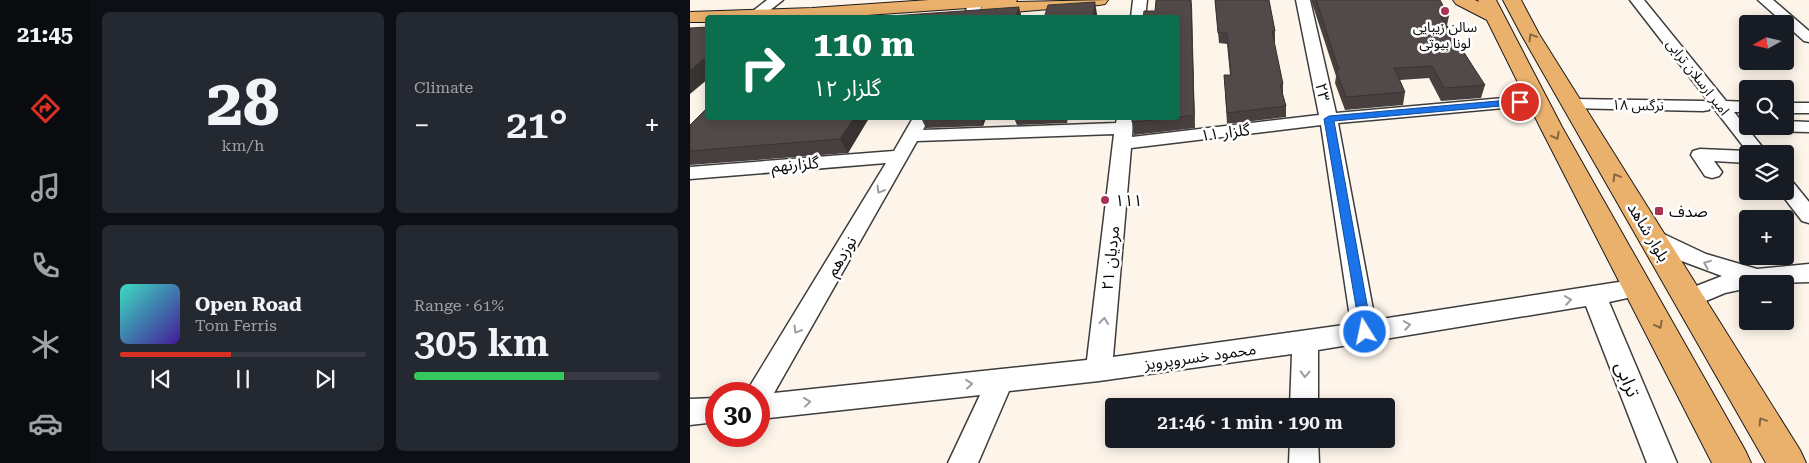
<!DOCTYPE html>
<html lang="en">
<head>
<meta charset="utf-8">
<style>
  :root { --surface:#171b24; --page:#242831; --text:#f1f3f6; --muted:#9ea1a6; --line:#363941; --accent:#d93025 }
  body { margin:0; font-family:"Roboto Serif","Noto Sans Arabic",serif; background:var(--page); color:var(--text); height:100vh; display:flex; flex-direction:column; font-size:19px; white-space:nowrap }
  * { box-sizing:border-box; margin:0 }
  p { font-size:16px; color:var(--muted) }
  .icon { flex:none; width:28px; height:28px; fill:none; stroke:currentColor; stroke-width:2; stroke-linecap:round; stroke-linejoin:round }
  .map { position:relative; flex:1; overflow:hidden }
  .panel { display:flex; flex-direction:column; gap:12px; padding:12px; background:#0d0f14; width:600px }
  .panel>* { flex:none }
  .guide { position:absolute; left:15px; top:15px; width:475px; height:105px; border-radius:5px; box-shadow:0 2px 12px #0003; background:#0b6e4f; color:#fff; overflow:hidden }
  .needle { width:32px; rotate:262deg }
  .controls { position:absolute; left:1049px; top:15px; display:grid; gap:10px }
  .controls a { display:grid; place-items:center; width:55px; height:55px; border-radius:5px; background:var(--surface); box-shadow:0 2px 12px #0003; font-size:25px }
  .speed { position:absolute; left:15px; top:382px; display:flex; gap:10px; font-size:25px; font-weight:700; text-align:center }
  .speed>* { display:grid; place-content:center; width:65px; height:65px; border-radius:50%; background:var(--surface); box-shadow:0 2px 12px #0003; line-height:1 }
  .speed .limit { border:8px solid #d22; background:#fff; color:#111 }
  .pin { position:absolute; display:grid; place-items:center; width:42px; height:42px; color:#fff; margin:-21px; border:2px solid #fff; border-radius:50%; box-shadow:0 1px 5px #0007 }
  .me { position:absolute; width:55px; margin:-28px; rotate:350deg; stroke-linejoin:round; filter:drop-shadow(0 0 4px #0008) }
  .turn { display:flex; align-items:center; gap:18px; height:105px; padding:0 25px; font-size:22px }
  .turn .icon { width:65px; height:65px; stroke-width:2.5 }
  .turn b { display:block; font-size:35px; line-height:42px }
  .big { font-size:38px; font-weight:600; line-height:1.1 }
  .panel .widget { flex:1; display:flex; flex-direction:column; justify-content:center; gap:8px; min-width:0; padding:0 18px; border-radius:8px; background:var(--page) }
  .panel .dial { align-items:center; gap:0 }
  .dial b { font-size:65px; line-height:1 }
  .song { display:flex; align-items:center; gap:15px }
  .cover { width:60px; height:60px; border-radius:8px; background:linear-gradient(135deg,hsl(170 70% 55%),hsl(260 70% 35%)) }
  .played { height:5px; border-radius:2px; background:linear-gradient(90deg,var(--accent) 45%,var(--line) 45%) }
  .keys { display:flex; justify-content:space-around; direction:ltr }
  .heat { display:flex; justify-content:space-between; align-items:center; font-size:28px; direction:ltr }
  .charge { height:8px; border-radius:4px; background:linear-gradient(90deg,#34c759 61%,var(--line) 0) }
  .panel .tiles { flex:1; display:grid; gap:12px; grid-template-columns:repeat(2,1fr) }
  .trip { position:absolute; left:415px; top:398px; width:290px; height:50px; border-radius:5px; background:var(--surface); box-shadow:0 2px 12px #0003; font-weight:600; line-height:50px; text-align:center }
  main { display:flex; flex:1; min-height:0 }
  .menu { display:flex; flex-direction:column; width:90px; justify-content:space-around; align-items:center; background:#090b0e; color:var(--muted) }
  .menu .icon { width:35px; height:35px }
  .menu .active { color:var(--accent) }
  .menu b { font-size:22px; color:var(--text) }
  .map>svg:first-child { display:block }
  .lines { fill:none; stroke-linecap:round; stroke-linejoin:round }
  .minor-casing { stroke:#3d3d3d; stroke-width:3 }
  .major-casing { stroke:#1b1b1b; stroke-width:2 }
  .minor { fill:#fff; fill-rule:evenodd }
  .major { fill:#eab16d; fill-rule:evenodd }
  .wall { fill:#47403e }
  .shaded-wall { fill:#393432 }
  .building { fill:#524a48; stroke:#393432 }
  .oneway { stroke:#856640 }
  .oneway2 { stroke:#9d9d9d }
  .route { fill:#1a73e8; stroke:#114b97 }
  .poi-dot { fill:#ab3252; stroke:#fff; stroke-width:2 }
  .labels { text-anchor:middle; stroke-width:5; stroke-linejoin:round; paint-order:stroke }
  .far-poi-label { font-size:14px; fill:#0a0a0a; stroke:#fff }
  .far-street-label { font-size:14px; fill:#0a0a0a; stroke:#fff }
  .street-label { font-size:16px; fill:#0a0a0a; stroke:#fff }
  .poi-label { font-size:16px; fill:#0a0a0a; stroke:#fff; text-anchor:start }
  .near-street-label { font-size:19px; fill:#0a0a0a; stroke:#fff }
</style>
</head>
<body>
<main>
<nav class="menu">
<b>21:45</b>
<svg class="icon active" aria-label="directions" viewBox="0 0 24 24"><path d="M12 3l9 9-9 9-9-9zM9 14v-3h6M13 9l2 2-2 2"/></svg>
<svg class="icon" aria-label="music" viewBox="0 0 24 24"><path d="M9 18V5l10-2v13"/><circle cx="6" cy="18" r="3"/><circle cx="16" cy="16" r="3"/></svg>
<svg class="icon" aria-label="phone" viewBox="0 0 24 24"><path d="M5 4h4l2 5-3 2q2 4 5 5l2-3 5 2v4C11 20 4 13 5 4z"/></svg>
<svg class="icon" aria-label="climate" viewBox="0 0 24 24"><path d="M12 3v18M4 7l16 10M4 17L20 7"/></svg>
<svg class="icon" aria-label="car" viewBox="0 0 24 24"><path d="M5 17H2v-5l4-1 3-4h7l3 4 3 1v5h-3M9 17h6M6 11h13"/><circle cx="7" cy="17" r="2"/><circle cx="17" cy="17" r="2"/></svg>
</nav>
<section class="panel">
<div class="tiles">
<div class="widget dial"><b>28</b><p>km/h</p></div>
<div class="widget"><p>Climate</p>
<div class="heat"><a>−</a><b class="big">21°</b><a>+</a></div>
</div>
<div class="widget">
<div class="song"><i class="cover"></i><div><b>Open Road</b><p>Tom Ferris</p></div></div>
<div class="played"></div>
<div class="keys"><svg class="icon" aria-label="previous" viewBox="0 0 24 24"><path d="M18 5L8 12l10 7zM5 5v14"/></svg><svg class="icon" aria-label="pause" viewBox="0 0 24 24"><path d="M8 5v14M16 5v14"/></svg><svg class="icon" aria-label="next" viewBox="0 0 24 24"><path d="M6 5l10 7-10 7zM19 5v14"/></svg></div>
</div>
<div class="widget"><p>Range · 61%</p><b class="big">305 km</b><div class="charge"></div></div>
</div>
</section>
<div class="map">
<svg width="1119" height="463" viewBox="0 0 1119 463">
  <rect width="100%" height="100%" fill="#fdf5ea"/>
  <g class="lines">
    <g class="minor-casing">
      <g id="minor">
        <polygon points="77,0 93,0 70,18 60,18 58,15"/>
        <polygon points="279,0 293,0 288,18 274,18"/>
        <polygon points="443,0 457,0 455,18 441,18"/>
        <path d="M 606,0 L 620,0 L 646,113 L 847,95 L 853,96 L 855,100 L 853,104 L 847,105 L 648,123 L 685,320 L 948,279 L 956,282 L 960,288 L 956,294 L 919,302 L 987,463 L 957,463 L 896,306 L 628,350 L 628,406 L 600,406 L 602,354 L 409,381 L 319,391 L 288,463 L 258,463 L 290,395 L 69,419 L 69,394 L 56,394 L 60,386 L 196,163 L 0,179 L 0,167 L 204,151 L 223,118 L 239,118 L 233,130 L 426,123 L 427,118 L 443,118 L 442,137 L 629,115 ZM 631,125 L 661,324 L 423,357 L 441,148 ZM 424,134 L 397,360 L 84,393 L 227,141 Z"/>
        <polygon points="940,0 954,0 1036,101 1058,102 1058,112 1044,112 1078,154 1058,154 1058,163 1024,161 1032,172 1029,176 1022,178 1015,176 1001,155 1003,151 1010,149 1057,151"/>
        <polygon points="1068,0 1083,0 1119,31 1119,42 1114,41"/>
        <polygon points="883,99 1013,101 1019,102 1021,106 1019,110 1013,111 877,108 875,104 877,100"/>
        <rect x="1095" y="103" width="24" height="10"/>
        <polygon points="1095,121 1119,122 1119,132 1078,131 1072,130 1069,126 1095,126"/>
        <polygon points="1095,180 1102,181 1119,202 1119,223 1112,221 1089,191 1095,191"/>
        <polygon points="961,228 1016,254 1067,269 1119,264 1119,282 1058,284 1058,288 1035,293 999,308 991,306 987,299 991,292 1032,276 989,260 953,241 950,236 953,231"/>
        <polygon points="26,398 26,422 0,425 0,399"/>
        <polygon points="600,439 628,439 629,463 599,463"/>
      </g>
    </g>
    <g class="major-casing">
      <g id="major">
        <polygon points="239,0 327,0 326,2 418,0 415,4 409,5 299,14 293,13 290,9 292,7 134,18 18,18 18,22 0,22 0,12 122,8"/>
        <polygon points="763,0 785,0 789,2 788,0 806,0 872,127 1055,450 1061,463 1022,463 850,127 797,20 766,4"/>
        <polygon points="813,0 831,0 849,34 1110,450 1116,463 1076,463 831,34"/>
      </g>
    </g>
    <use href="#minor" class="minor"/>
    <use href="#major" class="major"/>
  </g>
  <g class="wall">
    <polygon points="501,0 505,128 444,135 442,122 442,118 488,118 488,18 465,11"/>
    <polygon points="525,0 579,0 585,31 585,42 584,42 593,84 593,95 596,106 596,117 537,124 534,75 540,75 537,44 529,43"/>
    <polygon points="621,0 750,0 759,16 757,25 795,85 791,98 751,101 739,78 710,80 715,92 713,105 655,110 645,83 646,76"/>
    <polygon points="18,118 179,118 158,153 0,165 0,125"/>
    <polygon points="231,118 296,118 293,126 236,128"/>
    <polygon points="324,118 378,118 377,123 327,125"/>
  </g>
  <g class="shaded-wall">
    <polygon points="501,0 502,5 505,128 504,115"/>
    <polygon points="405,2 407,14 407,18 403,18"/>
    <polygon points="329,7 332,18 325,18"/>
    <polygon points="18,55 18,79 0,94 0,70"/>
    <polygon points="164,118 179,118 158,153 150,139"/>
    <polygon points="290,118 296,118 293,126"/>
  </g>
  <g class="building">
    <polygon points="466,0 501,0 504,115 488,117 488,18 453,18 454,11 465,11"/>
    <polygon points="525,0 579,0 585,31 582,31 593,84 590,85 596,106 537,113 534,75 541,75 537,33 528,33"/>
    <polygon points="626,0 750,0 759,16 750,16 795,85 754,88 742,66 707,68 704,68 715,92 656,97 646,70 649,70"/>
    <polygon points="405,2 403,18 354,18 358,5"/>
    <polygon points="329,7 325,18 187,18 187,17"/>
    <polygon points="18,27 18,55 0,70 0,28"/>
    <polygon points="18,107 18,118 164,118 150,139 0,151 0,125"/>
    <polygon points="442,118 483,118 442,122"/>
  </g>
  <defs><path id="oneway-chevron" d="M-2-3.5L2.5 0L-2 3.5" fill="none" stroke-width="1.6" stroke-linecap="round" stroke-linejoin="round" transform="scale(1.25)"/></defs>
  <g class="oneway">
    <use href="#oneway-chevron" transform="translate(842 37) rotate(-121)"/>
    <use href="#oneway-chevron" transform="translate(866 136) rotate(62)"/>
    <use href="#oneway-chevron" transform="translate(926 177) rotate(-121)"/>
    <use href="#oneway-chevron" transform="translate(969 325) rotate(61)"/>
    <use href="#oneway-chevron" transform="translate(1072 421) rotate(-121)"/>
  </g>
  <g class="oneway2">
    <use href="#oneway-chevron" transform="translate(190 190) rotate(121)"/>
    <use href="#oneway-chevron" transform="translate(1017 264) rotate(-158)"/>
    <use href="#oneway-chevron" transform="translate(878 300) rotate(-9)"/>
    <use href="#oneway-chevron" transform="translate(414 321) rotate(-84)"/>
    <use href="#oneway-chevron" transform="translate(717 325) rotate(-9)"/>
    <use href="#oneway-chevron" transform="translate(107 330) rotate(121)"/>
    <use href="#oneway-chevron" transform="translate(615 374) rotate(91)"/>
    <use href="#oneway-chevron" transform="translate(279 384) rotate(-6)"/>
    <use href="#oneway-chevron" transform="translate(117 402) rotate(-6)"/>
  </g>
  <polygon class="route" points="830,99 833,100 833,104 644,121 682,332 680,336 675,338 671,336 634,119 639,116"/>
  <g class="poi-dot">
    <circle cx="755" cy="11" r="5"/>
    <circle cx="415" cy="200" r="5"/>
    <rect x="964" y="206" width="10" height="10" rx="2.5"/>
  </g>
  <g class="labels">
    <g class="far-poi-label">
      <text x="755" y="32">سالن زیبایی<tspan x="755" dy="16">لونا بیوتی</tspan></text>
    </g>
    <g class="far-street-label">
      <text transform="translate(1008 77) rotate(52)" y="5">امیر ارسلان ترابی</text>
      <text transform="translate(948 105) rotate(1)" y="5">نرگس ۱۸</text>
    </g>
    <g class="street-label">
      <text transform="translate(633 92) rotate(78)" y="6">۲۳</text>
      <text transform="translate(535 132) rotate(-7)" y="6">گلزار ۱۱</text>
      <text transform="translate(105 164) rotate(-5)" y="6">گلزارنهم</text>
      <text transform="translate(959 232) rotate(59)" y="6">بلوار شاهد</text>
      <text transform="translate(151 256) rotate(-59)" y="6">نوزدهم</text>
      <text transform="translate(420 258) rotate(-84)" y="6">۲۱ مردیان</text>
      <text transform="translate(510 356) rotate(-8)" y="6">محمود خسروپرویز</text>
    </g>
    <g class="poi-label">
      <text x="425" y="206">۱۱۱</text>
      <text x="979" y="217">صدف</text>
    </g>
    <g class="near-street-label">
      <text transform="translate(938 379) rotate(68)" y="7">ترابی</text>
    </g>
  </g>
</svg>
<div class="controls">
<a><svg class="needle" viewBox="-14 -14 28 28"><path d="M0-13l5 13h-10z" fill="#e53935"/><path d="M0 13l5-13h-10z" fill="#9ea1a6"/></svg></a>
<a><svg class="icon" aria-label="search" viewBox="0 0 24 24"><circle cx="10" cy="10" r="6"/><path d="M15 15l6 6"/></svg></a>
<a><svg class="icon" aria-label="layers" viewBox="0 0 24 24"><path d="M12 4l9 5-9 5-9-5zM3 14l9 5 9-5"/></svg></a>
<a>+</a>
<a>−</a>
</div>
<div class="speed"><div class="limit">30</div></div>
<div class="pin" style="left:830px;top:102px;background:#d93025"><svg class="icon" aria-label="arrive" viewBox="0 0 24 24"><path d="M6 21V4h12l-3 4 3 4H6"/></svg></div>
<svg class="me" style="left:675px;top:332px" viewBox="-20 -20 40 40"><circle r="17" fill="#1a73e8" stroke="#fff" stroke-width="3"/><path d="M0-11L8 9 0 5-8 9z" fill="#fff"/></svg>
<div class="trip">21:46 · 1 min · 190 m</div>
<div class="guide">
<div class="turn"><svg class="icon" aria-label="right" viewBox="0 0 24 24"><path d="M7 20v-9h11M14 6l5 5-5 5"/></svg><div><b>110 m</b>گلزار ۱۲</div></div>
</div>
</div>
</main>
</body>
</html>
